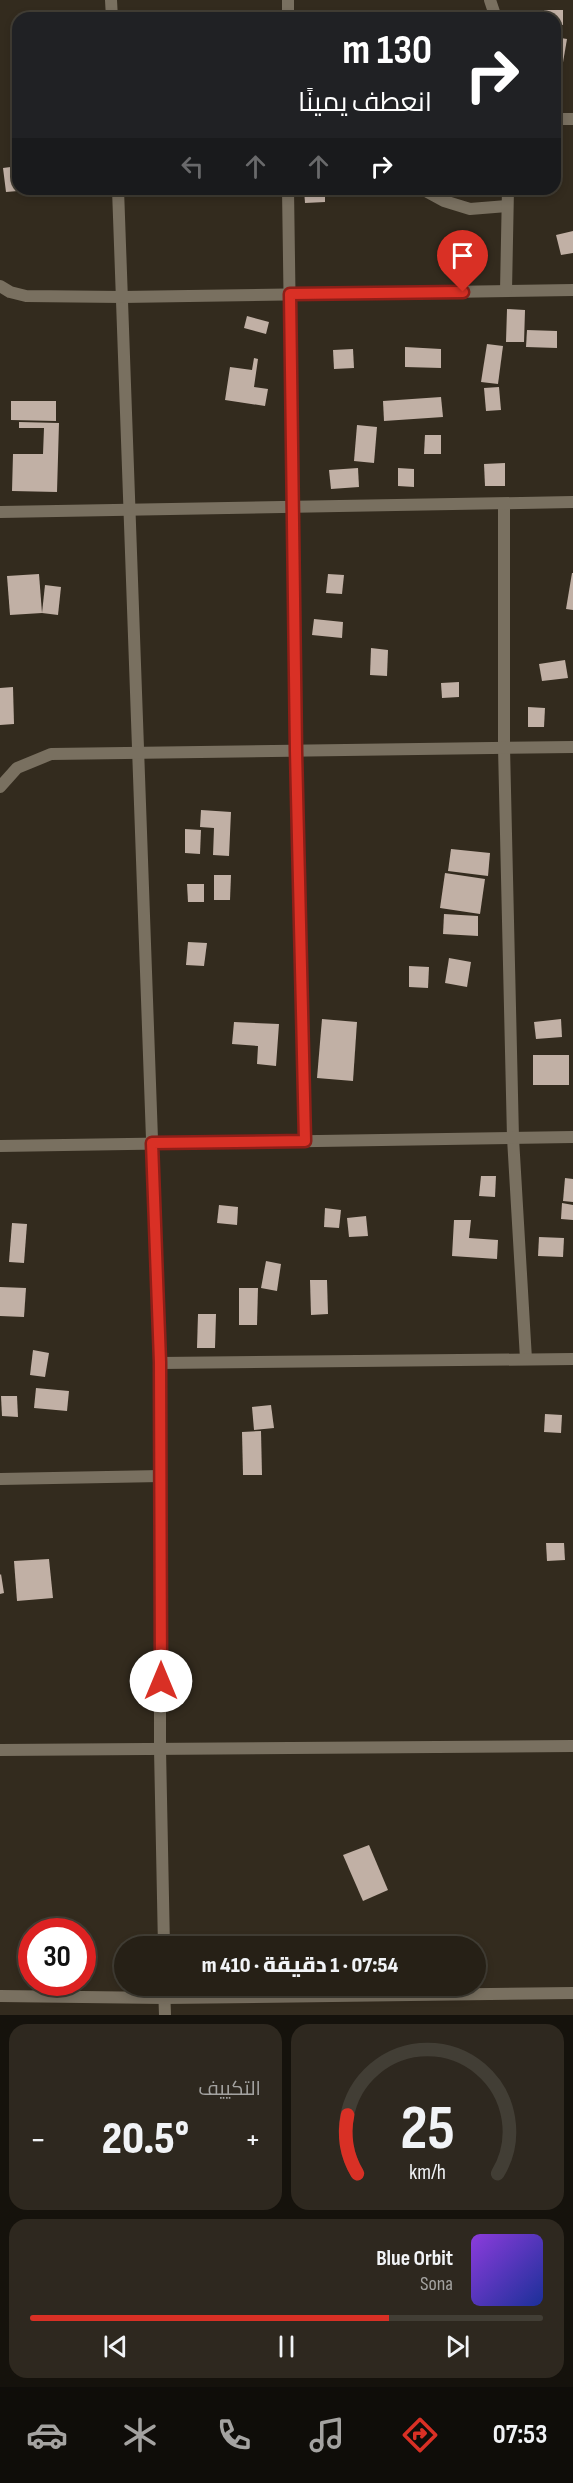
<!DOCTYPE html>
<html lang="ar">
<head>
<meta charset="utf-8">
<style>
  :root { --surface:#262016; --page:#2e281f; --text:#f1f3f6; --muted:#a4a3a1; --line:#423e35; --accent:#d93025 }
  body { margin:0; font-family:"Sofia Sans Condensed",Cairo,sans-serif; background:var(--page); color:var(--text); direction:rtl; height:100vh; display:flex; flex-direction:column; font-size:22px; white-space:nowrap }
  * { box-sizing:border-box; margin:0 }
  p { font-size:20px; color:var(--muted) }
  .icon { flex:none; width:33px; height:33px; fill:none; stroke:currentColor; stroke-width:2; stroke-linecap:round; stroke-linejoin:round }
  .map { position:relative; height:2015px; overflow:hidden; direction:ltr }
  .side { display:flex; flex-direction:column; gap:9px; padding:9px; background:#15120c; flex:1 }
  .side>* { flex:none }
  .banner { position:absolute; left:12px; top:12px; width:549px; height:183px; border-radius:18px; box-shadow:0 3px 9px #0003,0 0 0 2px var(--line); direction:rtl; background:#202124; color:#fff; overflow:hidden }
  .speed { position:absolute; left:18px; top:1918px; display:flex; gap:12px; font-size:30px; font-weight:700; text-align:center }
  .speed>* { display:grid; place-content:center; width:78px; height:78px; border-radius:50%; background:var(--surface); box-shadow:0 3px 9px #0003,0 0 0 2px var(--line); line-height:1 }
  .speed .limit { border:9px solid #d22; background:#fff; color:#111 }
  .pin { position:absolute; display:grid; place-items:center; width:51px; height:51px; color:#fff; margin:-62px -26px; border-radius:50% 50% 50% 0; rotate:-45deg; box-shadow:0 0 6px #0007 }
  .pin .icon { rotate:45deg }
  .me { position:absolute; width:66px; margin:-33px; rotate:0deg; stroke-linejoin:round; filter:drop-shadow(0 0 4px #0008) }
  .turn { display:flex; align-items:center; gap:21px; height:126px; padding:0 30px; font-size:27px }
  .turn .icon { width:78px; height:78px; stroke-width:2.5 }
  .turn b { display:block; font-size:42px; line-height:51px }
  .lanes { display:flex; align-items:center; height:57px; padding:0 30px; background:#0003; justify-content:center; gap:30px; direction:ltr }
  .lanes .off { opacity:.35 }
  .big { font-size:45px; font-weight:800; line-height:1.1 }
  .side .card { flex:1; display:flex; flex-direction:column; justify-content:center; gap:9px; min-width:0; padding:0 21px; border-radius:18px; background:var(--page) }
  .side .dial { align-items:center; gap:0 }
  .dial svg { height:156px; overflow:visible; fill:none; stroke:var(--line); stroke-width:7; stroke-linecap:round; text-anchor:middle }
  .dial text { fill:var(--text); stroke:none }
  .song { display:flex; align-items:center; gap:18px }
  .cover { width:72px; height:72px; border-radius:9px; background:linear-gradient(135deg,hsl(270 70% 55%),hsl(230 70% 35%)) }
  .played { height:6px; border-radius:3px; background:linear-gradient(90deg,var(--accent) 70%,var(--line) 70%) }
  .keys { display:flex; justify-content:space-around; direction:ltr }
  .heat { display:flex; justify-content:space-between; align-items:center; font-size:33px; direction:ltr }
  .side .tiles { flex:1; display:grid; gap:9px; grid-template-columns:1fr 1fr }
  .card:last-child { grid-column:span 2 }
  .trip { position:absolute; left:114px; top:1936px; width:372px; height:60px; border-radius:30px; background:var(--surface); box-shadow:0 3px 9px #0003,0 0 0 2px var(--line); font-weight:800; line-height:60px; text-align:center; direction:rtl }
  .tab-bar { display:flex; height:96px; justify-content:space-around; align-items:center; background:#0f0d09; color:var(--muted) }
  .tab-bar .icon { width:42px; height:42px }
  .tab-bar .current { color:var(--accent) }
  .tab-bar b { font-size:27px; color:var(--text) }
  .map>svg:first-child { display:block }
  .building { fill:#c1b0a5 }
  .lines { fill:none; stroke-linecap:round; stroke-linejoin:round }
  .street { stroke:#797060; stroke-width:12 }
  .route-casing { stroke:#8d1f18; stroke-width:15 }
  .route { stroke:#d93025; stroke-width:10 }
</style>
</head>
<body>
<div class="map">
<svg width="573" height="2015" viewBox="0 0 573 2015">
  <rect width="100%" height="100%" fill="#332b1e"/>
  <g class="building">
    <polygon points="544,10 563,10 563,25 555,25 555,18 544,18"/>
    <polygon points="555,37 567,39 561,74 555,73"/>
    <polygon points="18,166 18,191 6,192 3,168"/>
    <polygon points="304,189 325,189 325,202 305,203"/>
    <polygon points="573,231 573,253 561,255 556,235"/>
    <polygon points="507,309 525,310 524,342 506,342"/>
    <polygon points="247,316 269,322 266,334 244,328"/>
    <polygon points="527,330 557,331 557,348 526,347"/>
    <polygon points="487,344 503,346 498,384 481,382"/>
    <polygon points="405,347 441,349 441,368 405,367"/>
    <polygon points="353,349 354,368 334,369 333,350"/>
    <polygon points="254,358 258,359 254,387 268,389 265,406 225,400 230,367 252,370"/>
    <polygon points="499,387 501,410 486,411 484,388"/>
    <polygon points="441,397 443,417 384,421 383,401"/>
    <polygon points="11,401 56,401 56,421 11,420"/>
    <polygon points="19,422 59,423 57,492 12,491 13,454 43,454 44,428 19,428"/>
    <polygon points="357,425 377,427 374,463 354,461"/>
    <polygon points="425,435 441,435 441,454 424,454"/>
    <polygon points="505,463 505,486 485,486 484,464"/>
    <polygon points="358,468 359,487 331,489 329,470"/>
    <polygon points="398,468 414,469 414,487 398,486"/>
    <polygon points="572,573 573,573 573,610 566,609"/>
    <polygon points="39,574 42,613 10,615 7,576"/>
    <polygon points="328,574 344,575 342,594 326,593"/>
    <polygon points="45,585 61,587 58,615 42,613"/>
    <polygon points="314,619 343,622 342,638 312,635"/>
    <polygon points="371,648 388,650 387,676 370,675"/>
    <polygon points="565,660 568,678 542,681 539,664"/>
    <polygon points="459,682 459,697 442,698 441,683"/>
    <polygon points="13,687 14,724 0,725 0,688"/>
    <polygon points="528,707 545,708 544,727 528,727"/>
    <polygon points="201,810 231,812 229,856 213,855 214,828 200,827"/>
    <polygon points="185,829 201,830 200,854 185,853"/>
    <polygon points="451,849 490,853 488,876 448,871"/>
    <polygon points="445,873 485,879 480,914 440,908"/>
    <polygon points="214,875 231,875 230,900 214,900"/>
    <polygon points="187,884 204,884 204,902 188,902"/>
    <polygon points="444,914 478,916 478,936 443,934"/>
    <polygon points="188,942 207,943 204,966 186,965"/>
    <polygon points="449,958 471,962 467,987 445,983"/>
    <polygon points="409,966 429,967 428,988 409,987"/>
    <polygon points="322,1019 357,1022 353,1081 317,1078"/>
    <polygon points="561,1019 562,1037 536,1039 534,1022"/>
    <polygon points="234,1022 279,1024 276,1066 257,1064 258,1046 232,1044"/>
    <rect x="533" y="1055" width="36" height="30"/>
    <polygon points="481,1176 496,1176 495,1197 479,1196"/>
    <polygon points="565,1178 573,1179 573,1202 563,1201"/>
    <polygon points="562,1203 573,1205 573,1220 561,1219"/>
    <polygon points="219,1205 238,1207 237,1225 217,1223"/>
    <polygon points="325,1208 341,1210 339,1228 324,1227"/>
    <polygon points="366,1216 368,1236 349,1237 347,1218"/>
    <polygon points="454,1220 471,1220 469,1238 498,1240 497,1259 452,1256"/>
    <polygon points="12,1223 27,1224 24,1263 9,1262"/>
    <polygon points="539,1237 564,1238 563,1257 538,1256"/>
    <polygon points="266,1261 281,1264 277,1291 261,1288"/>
    <polygon points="310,1280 327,1280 328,1314 311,1315"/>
    <polygon points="0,1287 26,1288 24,1317 0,1316"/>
    <polygon points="239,1288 258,1288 257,1325 239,1325"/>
    <polygon points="198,1314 216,1314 215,1348 197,1348"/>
    <polygon points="33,1350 49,1353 45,1377 30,1375"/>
    <polygon points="36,1388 69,1391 67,1411 34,1408"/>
    <polygon points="1,1396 17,1396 18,1417 2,1416"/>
    <polygon points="271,1405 274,1428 254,1430 252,1407"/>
    <polygon points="545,1414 562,1415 561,1433 544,1432"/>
    <polygon points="261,1431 262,1475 243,1475 242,1432"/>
    <polygon points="546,1543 564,1543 565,1560 547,1561"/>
    <polygon points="49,1559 53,1598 17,1601 14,1561"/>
    <polygon points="1,1574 4,1593 0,1594 0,1575"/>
    <polygon points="369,1845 388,1890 363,1901 343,1855"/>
  </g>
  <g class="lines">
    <g class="street">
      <polyline points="111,0 112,18"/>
      <polyline points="490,0 496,18"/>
      <polyline points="288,18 288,0"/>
      <polyline points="555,119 573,119"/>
      <polyline points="118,189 160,1363 160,1749 164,1947"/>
      <polyline points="288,189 296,751 305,1141"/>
      <polyline points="422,189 444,201 470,209 507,206"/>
      <polyline points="0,286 10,292 26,296 122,297 573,290"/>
      <polyline points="506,291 508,189"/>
      <polyline points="504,504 504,747 513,1138 526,1359"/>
      <polyline points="0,512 573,502"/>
      <polyline points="0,787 17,768 51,754 573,747"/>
      <polyline points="0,1146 573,1137"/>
      <polyline points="160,1363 573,1359"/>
      <polyline points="0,1479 161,1476"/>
      <polyline points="0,1750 573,1746"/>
      <polyline points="164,1986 165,2015"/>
      <polyline points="0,1996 164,1998 573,1993"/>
    </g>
  </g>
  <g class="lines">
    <g class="route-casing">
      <polyline id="route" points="161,1681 160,1362 152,1143 305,1141 296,751 290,294 463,292"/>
    </g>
    <use href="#route" class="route"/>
  </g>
</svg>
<div class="speed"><div class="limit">30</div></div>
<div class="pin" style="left:463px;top:292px;background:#d93025"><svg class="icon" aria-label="arrive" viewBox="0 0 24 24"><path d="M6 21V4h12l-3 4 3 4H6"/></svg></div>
<svg class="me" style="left:161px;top:1681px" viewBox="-20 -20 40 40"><circle r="19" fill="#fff"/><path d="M0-13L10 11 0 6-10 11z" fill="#d93025"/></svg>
<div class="trip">07:54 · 1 دقيقة · 410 m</div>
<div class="banner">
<div class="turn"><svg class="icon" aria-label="right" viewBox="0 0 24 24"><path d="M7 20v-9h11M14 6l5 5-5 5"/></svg><div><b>130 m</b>انعطف يمينًا</div></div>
<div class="lanes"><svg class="icon off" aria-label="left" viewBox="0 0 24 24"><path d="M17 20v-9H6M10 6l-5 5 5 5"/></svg><svg class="icon off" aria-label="ahead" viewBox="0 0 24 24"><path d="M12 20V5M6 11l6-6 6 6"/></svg><svg class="icon off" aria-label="ahead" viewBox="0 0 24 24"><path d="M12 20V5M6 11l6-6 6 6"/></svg><svg class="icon" aria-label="right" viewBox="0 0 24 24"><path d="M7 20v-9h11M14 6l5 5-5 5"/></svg></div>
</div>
</div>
<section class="side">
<div class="tiles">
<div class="card dial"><svg viewBox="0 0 100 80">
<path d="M14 69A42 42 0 1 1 86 69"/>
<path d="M14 69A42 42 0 0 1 9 39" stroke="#d93025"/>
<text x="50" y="56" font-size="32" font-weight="700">25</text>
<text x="50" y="72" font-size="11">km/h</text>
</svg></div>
<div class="card"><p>التكييف</p>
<div class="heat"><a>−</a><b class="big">20.5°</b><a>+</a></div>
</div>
<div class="card">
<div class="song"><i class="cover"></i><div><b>Blue Orbit</b><p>Sona</p></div></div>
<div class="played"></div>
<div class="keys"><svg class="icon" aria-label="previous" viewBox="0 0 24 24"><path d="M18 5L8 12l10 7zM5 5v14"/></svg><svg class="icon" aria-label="pause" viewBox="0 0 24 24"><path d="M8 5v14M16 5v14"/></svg><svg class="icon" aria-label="next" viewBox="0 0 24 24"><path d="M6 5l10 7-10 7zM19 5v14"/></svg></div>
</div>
</div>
</section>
<nav class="tab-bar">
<b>07:53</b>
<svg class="icon current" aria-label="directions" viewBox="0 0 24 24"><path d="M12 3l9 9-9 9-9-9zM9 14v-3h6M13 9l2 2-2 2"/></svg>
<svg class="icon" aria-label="music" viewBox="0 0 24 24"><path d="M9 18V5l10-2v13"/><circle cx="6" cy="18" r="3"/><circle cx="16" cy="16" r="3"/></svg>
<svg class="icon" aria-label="phone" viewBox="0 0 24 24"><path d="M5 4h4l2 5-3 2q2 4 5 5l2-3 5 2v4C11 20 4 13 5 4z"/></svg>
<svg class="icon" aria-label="climate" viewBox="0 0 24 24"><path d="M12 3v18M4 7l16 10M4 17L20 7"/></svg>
<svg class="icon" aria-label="car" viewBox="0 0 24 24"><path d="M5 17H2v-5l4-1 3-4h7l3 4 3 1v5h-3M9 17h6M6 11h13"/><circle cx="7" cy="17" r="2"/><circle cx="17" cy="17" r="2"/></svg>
</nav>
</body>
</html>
